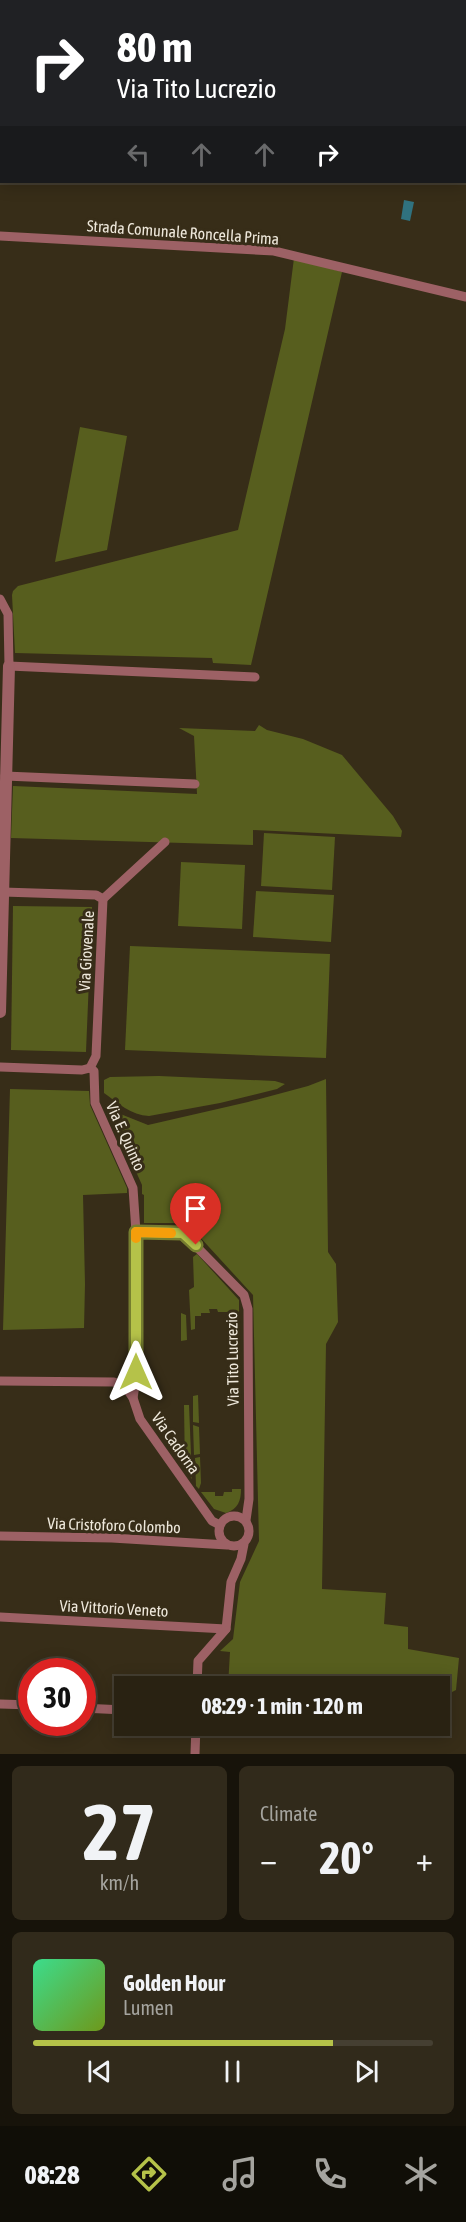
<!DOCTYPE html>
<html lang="en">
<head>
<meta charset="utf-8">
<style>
  :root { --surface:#292212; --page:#312a1b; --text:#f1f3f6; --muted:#a5a49f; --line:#453f32; --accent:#b5c249 }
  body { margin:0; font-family:"Asap Condensed",sans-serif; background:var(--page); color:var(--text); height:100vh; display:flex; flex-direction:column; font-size:22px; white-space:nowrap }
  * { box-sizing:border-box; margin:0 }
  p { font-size:20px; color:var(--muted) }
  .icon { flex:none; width:33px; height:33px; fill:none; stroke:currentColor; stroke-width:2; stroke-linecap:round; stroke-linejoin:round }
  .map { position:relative; height:1754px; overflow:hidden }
  .side { display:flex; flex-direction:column; gap:12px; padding:12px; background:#17130a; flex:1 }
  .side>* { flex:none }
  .guide { position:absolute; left:0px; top:0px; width:466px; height:183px; box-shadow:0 3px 15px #0003,0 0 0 2px var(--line); background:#202124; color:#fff; overflow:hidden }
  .speed { position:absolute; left:18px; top:1658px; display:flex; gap:12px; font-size:30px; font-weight:700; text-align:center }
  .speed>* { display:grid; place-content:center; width:78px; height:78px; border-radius:50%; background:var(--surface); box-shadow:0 3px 15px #0003,0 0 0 2px var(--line); line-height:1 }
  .speed .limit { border:9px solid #d22; background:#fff; color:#111 }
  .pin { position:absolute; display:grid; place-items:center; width:51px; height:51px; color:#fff; margin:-62px -26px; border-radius:50% 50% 50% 0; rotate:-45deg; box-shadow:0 0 6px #0007 }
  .pin .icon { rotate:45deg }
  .me { position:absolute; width:66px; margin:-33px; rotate:0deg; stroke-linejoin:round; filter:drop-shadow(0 0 4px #0008) }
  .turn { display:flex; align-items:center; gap:21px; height:126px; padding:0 18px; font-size:27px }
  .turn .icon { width:78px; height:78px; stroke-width:2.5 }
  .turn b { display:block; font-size:42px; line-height:51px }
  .lanes { display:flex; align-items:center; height:57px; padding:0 18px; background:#0003; justify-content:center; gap:30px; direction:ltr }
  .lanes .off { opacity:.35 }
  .big { font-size:45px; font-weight:700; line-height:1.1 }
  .side .card { flex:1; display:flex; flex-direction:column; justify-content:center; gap:9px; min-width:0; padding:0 21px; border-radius:9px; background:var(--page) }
  .side .dial { align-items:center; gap:0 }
  .dial b { font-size:78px; line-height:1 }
  .song { display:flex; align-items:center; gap:18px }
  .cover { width:72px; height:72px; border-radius:9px; background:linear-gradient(135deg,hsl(150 70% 55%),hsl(80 70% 35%)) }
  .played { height:6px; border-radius:3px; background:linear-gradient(90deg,var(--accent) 75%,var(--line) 75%) }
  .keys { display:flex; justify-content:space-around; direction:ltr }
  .heat { display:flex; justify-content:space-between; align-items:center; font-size:33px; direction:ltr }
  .side .tiles { flex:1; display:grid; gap:12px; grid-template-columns:1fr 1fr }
  .card:last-child { grid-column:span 2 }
  .trip { position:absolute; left:114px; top:1676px; width:336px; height:60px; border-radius:0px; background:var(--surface); box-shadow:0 3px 15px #0003,0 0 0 2px var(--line); font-weight:700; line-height:60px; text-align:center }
  .tab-bar { display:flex; height:96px; justify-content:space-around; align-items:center; background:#100e07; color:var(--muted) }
  .tab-bar .icon { width:42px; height:42px }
  .tab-bar .current { color:var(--accent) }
  .tab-bar b { font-size:27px; color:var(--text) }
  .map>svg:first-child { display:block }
  .green { fill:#575e1e }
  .water { fill:#30727f }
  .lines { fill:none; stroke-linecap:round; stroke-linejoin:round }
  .minor { stroke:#9d6165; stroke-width:9 }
  .tertiary { stroke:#9d6165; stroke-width:12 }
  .route-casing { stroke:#767e2f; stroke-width:15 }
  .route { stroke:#b5c249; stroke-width:10 }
  .slow { stroke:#f59e0b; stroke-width:10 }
  .labels { text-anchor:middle; stroke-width:6; stroke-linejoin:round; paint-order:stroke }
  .street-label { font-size:16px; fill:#eee8db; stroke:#372d18 }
</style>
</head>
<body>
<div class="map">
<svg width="466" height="1754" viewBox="0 0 466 1754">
  <rect width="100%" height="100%" fill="#372d18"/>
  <g class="green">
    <polygon points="294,258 342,272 251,665 213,663 212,658 15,653 12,595 13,591 18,586 238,530 285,329"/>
    <polygon points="80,427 127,436 107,550 55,562"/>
    <polygon points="259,725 267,730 303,739 342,755 393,816 402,831 401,837 253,830 253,845 11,838 13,786 197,794 194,736 179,728 255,731"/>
    <polygon points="264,833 335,837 332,890 261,886"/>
    <polygon points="181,862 245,865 242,929 178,926"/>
    <polygon points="256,891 334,895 331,942 253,937"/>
    <polygon points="13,906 92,907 86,1052 11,1050"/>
    <polygon points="130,946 330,954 326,1058 125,1050"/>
    <path d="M 159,1076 L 275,1081 L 285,1084 L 277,1089 L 220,1103 L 149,1116 C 131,1115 118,1103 104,1093 L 104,1080 L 110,1077 Z"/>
    <polygon points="326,1079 328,1252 336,1264 338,1322 326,1344 322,1589 386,1593 384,1624 408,1627 408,1649 459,1658 456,1690 440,1698 440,1686 228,1686 230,1652 220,1651 233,1639 240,1582 259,1541 253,1295 187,1223 144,1223 144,1195 142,1194 142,1185 108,1109 148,1125 248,1102 308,1086"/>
    <polygon points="10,1089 89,1091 90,1105 127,1188 127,1193 83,1195 85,1284 84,1328 3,1330"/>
    <polygon points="197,1254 239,1300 239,1312 218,1312 217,1309 209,1309 210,1313 201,1313 201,1316 195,1316 195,1329 191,1330 189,1290 194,1287 193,1257"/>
    <polygon points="181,1313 186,1315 187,1340 181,1341"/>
    <polygon points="198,1395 199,1423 193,1422 193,1396"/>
    <polygon points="184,1405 189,1405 192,1479 185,1470"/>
    <polygon points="193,1425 199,1427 200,1454 194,1455"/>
    <polygon points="200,1457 201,1483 199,1489 196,1486 195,1458"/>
    <path d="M 232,1489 L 241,1489 C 241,1501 238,1509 226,1513 L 214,1509 L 201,1492 L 215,1492 L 215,1496 L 223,1496 L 224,1492 L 232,1492 Z"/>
  </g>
  <polygon class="water" points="404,200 414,202 410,221 401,219"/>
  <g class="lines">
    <g class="minor">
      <polyline points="0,236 274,251 466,297"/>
      <polyline points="0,599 8,614 9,666 255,677"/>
      <polyline points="5,776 195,784"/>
      <polyline points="3,892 96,895 103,899 96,1056 90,1068"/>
      <polyline points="103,899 165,842"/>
      <polyline points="0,1067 82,1070 90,1068"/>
      <polyline points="90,1068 94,1071 95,1103 133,1188 136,1232 137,1372 133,1398"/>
      <polyline points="136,1232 183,1233 244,1295 248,1309 249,1499 246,1520"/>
      <polyline points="0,1381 114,1382 127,1389 133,1398 140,1419 212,1521 220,1525"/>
      <circle cx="234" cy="1531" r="15"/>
      <polyline points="0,1536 112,1538 227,1545"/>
      <polyline points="0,1617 226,1629"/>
      <polyline points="197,1686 198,1661 226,1629 231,1582 241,1559 244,1544"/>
      <polyline points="0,1704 32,1705"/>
      <polyline points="82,1708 124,1710"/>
      <polyline points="195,1754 196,1725"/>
    </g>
    <polyline class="tertiary" points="0,1012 9,666"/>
  </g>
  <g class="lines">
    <g class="route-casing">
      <polyline id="route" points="136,1372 136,1232 183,1233 196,1245"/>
    </g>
    <use href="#route" class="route"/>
    <polyline class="slow" points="136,1238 136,1232 171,1233"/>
  </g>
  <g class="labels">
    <g class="street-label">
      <text transform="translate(183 232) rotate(4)" y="6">Strada Comunale Roncella Prima</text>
      <text transform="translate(86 951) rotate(-87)" y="6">Via Giovenale</text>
      <text transform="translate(126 1136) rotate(66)" y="6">Via E. Quinto</text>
      <text transform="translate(232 1359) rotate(-91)" y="6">Via Tito Lucrezio</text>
      <text transform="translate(176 1443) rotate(55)" y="6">Via Cadorna</text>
      <text transform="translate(114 1525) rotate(2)" y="6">Via Cristoforo Colombo</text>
      <text transform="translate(114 1608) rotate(3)" y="6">Via Vittorio Veneto</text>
    </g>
  </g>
</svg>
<div class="speed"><div class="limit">30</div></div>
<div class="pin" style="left:196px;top:1245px;background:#d93025"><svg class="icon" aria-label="arrive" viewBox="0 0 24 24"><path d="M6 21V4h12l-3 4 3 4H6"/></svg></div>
<svg class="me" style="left:136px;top:1372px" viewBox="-20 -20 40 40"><path d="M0-17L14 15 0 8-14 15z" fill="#b5c249" stroke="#fff" stroke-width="4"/></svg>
<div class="trip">08:29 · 1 min · 120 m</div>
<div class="guide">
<div class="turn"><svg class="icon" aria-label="right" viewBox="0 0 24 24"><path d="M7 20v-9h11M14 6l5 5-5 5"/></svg><div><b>80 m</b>Via Tito Lucrezio</div></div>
<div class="lanes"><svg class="icon off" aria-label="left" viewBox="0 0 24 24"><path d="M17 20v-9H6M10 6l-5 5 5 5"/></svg><svg class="icon off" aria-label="ahead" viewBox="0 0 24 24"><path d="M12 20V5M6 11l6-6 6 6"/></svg><svg class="icon off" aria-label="ahead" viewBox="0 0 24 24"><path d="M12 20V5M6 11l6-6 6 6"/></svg><svg class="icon" aria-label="right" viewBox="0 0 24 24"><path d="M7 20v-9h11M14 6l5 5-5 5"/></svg></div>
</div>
</div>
<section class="side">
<div class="tiles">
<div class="card dial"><b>27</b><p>km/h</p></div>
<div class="card"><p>Climate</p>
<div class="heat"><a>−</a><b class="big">20°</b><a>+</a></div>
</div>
<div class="card">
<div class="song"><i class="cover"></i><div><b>Golden Hour</b><p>Lumen</p></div></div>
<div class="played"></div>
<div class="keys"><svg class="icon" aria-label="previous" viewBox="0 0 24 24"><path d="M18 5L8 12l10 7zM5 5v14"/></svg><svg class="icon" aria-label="pause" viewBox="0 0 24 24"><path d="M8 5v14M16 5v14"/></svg><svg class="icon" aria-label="next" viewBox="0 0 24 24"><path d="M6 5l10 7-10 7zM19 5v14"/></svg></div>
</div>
</div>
</section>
<nav class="tab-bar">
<b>08:28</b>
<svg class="icon current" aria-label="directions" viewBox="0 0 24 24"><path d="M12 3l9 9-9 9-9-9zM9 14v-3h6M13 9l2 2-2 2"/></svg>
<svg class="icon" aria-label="music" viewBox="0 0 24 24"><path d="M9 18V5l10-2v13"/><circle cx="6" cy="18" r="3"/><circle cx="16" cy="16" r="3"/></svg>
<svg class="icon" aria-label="phone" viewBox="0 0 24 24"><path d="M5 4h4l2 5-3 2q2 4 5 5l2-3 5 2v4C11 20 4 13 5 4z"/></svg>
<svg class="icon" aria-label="climate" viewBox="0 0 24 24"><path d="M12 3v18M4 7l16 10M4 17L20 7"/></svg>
</nav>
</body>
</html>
